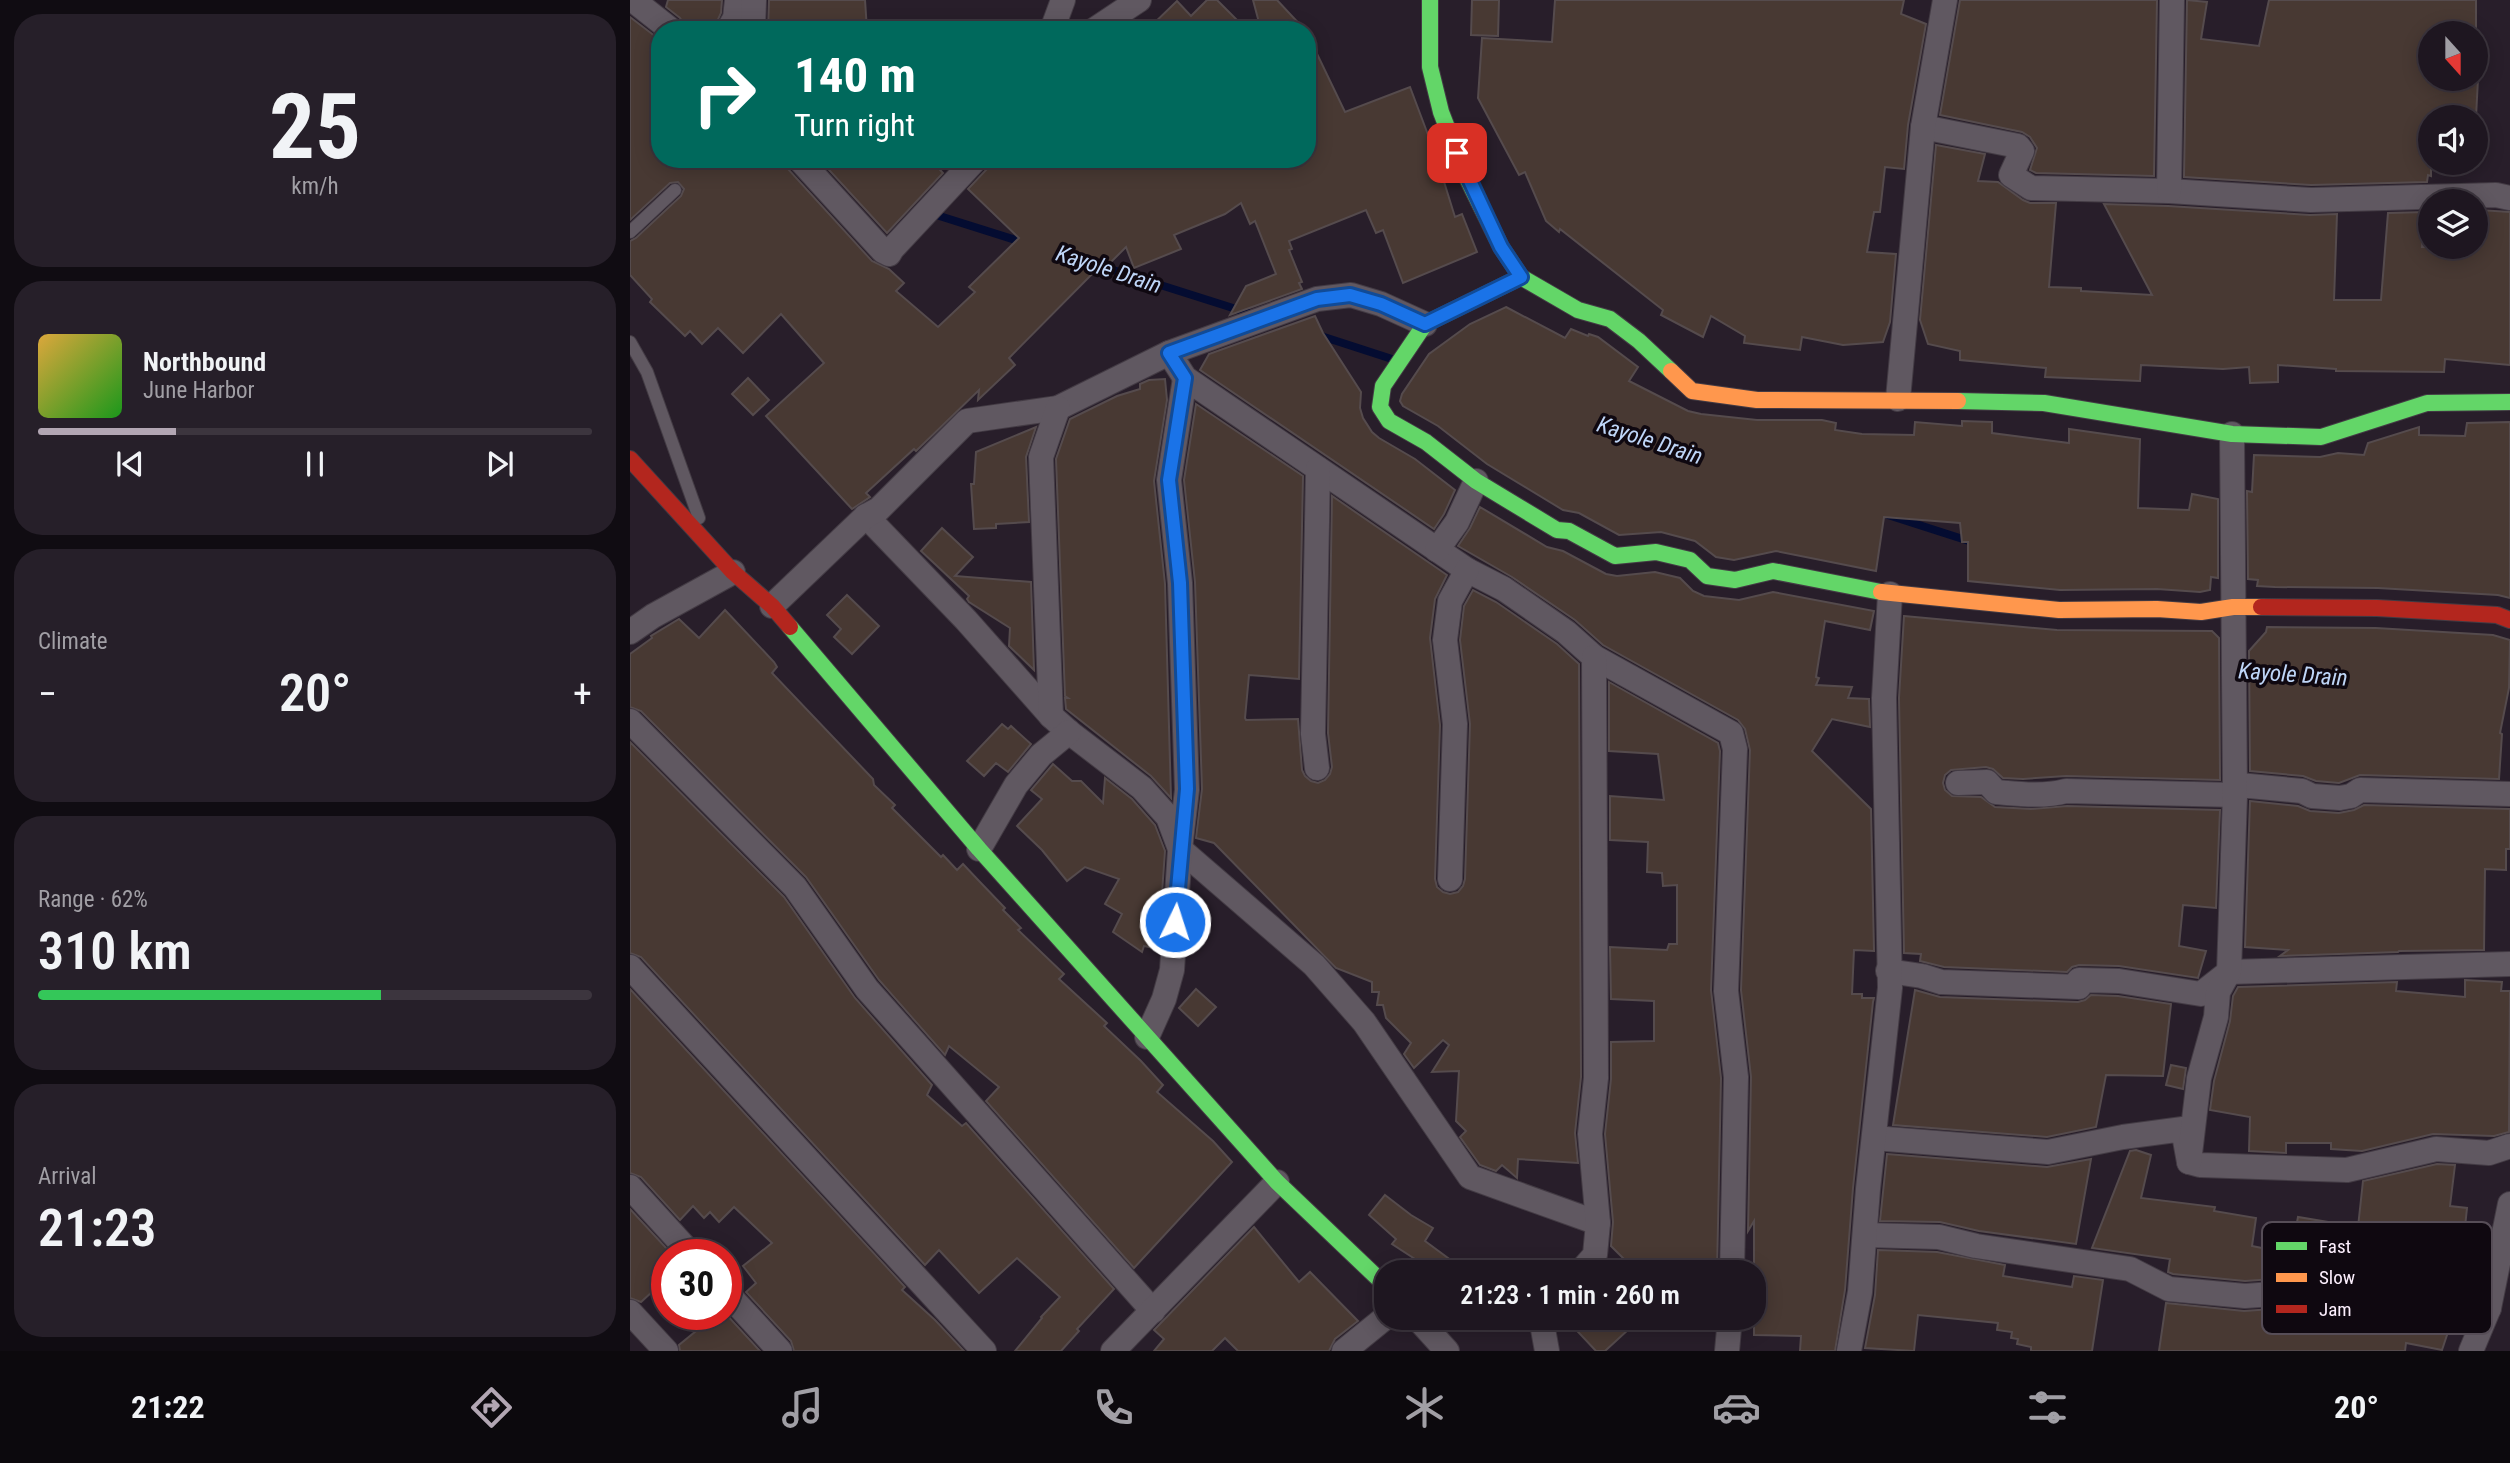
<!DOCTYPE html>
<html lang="en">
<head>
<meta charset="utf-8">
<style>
  :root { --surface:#1e1620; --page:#261f29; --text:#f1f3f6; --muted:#a19fa5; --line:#3c353e; --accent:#b2a6b3 }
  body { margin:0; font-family:"Roboto Condensed",sans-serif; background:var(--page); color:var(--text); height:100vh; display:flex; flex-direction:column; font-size:26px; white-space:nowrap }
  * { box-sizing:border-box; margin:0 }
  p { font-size:23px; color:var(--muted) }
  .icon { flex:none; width:38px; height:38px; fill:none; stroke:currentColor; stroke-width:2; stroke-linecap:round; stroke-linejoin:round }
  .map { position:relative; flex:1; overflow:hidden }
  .side { display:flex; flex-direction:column; gap:14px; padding:14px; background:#100c12; width:630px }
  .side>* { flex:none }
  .guide { position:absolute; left:21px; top:21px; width:665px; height:147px; border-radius:28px; box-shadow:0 4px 18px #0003,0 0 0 2px var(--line); background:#00695c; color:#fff; overflow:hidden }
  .needle { width:46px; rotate:159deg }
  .controls { position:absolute; left:1788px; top:21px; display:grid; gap:14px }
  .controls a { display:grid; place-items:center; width:70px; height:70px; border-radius:50%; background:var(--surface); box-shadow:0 4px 18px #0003,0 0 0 2px var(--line); font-size:35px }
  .speed { position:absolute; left:21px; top:1239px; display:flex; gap:14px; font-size:35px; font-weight:700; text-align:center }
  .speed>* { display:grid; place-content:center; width:91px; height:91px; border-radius:50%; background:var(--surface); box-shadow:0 4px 18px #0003,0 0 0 2px var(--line); line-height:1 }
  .speed .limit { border:10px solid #d22; background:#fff; color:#111 }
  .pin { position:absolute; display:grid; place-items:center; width:60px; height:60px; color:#fff; margin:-30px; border-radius:14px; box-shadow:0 4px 10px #0006 }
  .me { position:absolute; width:77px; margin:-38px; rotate:4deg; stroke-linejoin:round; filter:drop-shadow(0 0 5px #0008) }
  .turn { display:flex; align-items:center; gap:24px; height:147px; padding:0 28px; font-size:32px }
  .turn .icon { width:91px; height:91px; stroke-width:2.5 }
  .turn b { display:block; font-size:49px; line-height:60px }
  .big { font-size:52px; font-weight:600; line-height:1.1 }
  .side .widget { flex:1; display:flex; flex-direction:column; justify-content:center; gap:10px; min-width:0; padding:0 24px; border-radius:28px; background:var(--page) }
  .side .dial { align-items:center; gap:0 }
  .dial b { font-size:91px; line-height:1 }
  .song { display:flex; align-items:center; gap:21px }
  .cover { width:84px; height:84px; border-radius:10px; background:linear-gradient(135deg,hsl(40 70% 55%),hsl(120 70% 35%)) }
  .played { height:7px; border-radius:4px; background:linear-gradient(90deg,var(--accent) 25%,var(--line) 25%) }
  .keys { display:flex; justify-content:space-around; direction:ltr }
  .heat { display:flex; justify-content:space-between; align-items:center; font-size:38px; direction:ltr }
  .charge { height:10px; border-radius:5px; background:linear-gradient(90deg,#34c759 62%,var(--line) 0) }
  .trip { position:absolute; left:744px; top:1260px; width:392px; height:70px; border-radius:28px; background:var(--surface); box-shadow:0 4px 18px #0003,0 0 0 2px var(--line); font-weight:600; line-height:70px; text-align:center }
  .tabs { display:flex; height:112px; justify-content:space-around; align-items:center; background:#0c090d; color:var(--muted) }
  .tabs .icon { width:49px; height:49px }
  .tabs .current { color:var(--accent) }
  .tabs b { font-size:32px; color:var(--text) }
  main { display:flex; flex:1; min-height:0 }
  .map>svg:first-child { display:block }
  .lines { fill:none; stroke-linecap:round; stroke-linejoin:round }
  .stream { stroke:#040c31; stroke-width:8 }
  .building { fill:#483933; stroke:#554b4d; stroke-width:2 }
  .lane-casing { stroke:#433b44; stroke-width:14 }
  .street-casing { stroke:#433b44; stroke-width:26 }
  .fast-casing { stroke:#433b44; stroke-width:18 }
  .slow-casing { stroke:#433b44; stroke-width:18 }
  .jam-casing { stroke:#433b44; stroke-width:18 }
  .lane { stroke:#605861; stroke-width:12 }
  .street { stroke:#605861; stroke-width:24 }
  .fast { stroke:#63d668; stroke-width:16 }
  .slow { stroke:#ff974d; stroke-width:16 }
  .jam { stroke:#b3261e; stroke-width:16 }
  .route-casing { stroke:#114b97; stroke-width:18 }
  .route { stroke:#1a73e8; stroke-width:12 }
  .labels { text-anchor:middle; stroke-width:7; stroke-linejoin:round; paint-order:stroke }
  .water-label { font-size:23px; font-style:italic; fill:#bfd6f8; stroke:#0f0810 }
  .key { fill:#0f0810; stroke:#564d57; stroke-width:2 }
  .key-label { font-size:19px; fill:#fceffd }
</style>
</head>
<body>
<main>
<section class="side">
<div class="widget dial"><b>25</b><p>km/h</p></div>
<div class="widget">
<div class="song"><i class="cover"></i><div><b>Northbound</b><p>June Harbor</p></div></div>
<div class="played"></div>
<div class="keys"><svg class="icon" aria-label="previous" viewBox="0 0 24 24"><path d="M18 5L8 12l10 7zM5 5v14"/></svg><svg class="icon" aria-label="pause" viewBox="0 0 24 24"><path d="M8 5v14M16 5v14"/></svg><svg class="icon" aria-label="next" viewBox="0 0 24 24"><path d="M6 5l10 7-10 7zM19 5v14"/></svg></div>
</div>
<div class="widget"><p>Climate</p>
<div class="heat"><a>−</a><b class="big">20°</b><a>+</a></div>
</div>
<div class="widget"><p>Range · 62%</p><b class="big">310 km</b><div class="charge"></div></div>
<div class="widget"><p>Arrival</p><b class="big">21:23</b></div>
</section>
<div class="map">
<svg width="1880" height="1351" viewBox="0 0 1880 1351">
  <rect width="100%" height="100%" fill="#281e2a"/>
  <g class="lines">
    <g class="stream">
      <polyline points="300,213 395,243"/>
      <polyline points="461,263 625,315"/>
      <polyline points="688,335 762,359"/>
      <polyline points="1258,515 1339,541"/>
    </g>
  </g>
  <g class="building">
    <polygon points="38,0 92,0 91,13 83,30 63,30 55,26 50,18 36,7"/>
    <polygon points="139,0 235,0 237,30 138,30"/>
    <polygon points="577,0 587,0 617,30 517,30 547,1 561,16"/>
    <polygon points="623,0 647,0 675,30 631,30"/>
    <polygon points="842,0 869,0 868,36 841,35"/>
    <polygon points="925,0 1274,0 1271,14 1296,24 1278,125 1274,169 1255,167 1250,212 1244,212 1237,252 1266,254 1260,322 1253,342 1213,345 1172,337 1170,350 1114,343 1115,336 1081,316 1073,337 1031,315 1033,310 930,229 929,232 916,221 895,172 889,175 848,98 852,38 922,42"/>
    <polygon points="1330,0 1527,0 1524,176 1406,173 1400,170 1407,148 1400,137 1392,132 1310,115"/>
    <polygon points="1557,0 1577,2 1571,39 1629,46 1639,0 1846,0 1846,29 1801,30 1801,79 1848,79 1846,117 1801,117 1801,176 1798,175 1797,182 1681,185 1554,177"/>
    <polygon points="0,17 30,40 30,159 155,159 158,169 242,261 259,269 274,283 266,291 308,327 345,292 339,287 389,238 338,189 357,169 360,159 677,159 677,33 715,112 780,87 806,156 825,217 832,214 847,252 773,283 753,230 746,233 736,210 659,241 662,249 659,250 672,282 669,283 672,289 600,315 616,286 646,274 625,221 620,224 611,203 595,214 544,235 551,249 504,268 496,247 476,267 473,263 379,358 385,365 348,400 349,390 286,451 284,449 236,493 240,497 222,509 136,416 194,363 151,314 113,353 88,328 72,344 60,331 55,336 20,302 22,299 0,275 0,241 6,238 51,196 54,189 48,182 40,183 0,220"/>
    <polygon points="1306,145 1355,154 1348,181 1368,182 1393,200 1400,203 1426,203 1419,287 1451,288 1451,291 1522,295 1474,204 1538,206 1680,215 1707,214 1704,300 1751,300 1758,213 1795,212 1792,247 1849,247 1850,210 1880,212 1880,365 1815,359 1814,372 1706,371 1706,369 1648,365 1648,382 1620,383 1619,367 1593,369 1511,365 1510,381 1415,377 1416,368 1330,360 1330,351 1298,344 1290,320"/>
    <polygon points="189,159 300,159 313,173 257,233"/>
    <polygon points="876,307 935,338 941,329 958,336 959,334 968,337 1008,367 999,381 1058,411 1071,414 1127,420 1192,420 1206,423 1205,430 1232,434 1284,435 1285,422 1332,426 1332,421 1362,422 1362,433 1439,443 1439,429 1510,439 1508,508 1559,510 1562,494 1588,499 1588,578 1581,577 1580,590 1570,592 1527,589 1430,590 1338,581 1338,542 1332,542 1330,523 1254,517 1246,571 1146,551 1104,560 1086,557 1065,541 1031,532 989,535 949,513 933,510 857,464 808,426 773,406 770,401 772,394 799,354 840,324"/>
    <polygon points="685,316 693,333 731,392 730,408 733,418 742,432 749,438 785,459 825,490 814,514 804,529 570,370 579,354"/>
    <polygon points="118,378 139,400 123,415 102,394"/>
    <polygon points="535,379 537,400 524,481 535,584 541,798 521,776 436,709 435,698 438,698 435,696 426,459 440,419 487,396 510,389 510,384 519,380"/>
    <polygon points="566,404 673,476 669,679 619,675 615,718 616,720 668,719 672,770 675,776 681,781 688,783 695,780 700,774 702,767 698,733 702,496 817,575 805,599 800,638 810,725 805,879 807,887 813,892 820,894 828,892 833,886 835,879 840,724 830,640 834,606 843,590 866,602 927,644 949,664 951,1077 945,1133 948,1163 888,1159 887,1178 872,1165 866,1171 850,1165 830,1137 836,1131 826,1121 829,1071 802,1072 819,1045 813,1040 784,1068 774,1054 781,1043 756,1018 753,1005 747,1005 749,992 742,992 742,982 706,968 584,843 566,838 572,789 565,582 554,480"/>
    <polygon points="1880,422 1880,598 1868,595 1748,588 1645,587 1627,586 1628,580 1618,579 1617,491 1622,492 1624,455 1690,457 1708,453 1734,455 1738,443 1789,427 1789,435 1835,436 1837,423"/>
    <polygon points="406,427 396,457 399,522 366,524 366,528 344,529 341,484 344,484 346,452"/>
    <polygon points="850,507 917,547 933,551 976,574 987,576 1025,572 1050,578 1063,591 1074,596 1109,600 1143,592 1244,611 1240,630 1195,621 1186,677 1189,678 1186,685 1222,687 1218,698 1239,699 1240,727 1202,719 1182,751 1241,809 1244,951 1224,950 1222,994 1232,994 1232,998 1244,998 1243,1002 1223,1188 1215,1290 1205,1351 1170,1351 1171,1336 1124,1335 1124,1221 1118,1231 1121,1077 1111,990 1120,750 1115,729 1108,720 973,645 945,620 882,577 828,546 840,528"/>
    <polygon points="312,528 343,557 325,576 401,582 404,670 379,646 380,628 339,602 337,599 339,596 291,551"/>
    <polygon points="217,595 249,626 222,654 204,637 211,629 197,615"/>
    <polygon points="95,610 144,662 147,667 142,673 243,779 244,785 265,805 262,808 311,857 313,855 327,870 333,864 350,882 375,908 373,910 391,928 388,930 434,974 429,979 477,1023 474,1026 511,1061 533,1085 527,1092 583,1141 602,1162 504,1268 356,1101 369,1087 319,1046 315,1055 249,980 176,877 11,711 0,707 0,654 22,638 21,636 49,619 69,638"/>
    <polygon points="1274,616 1427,630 1582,631 1589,638 1590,780 1436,776 1393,779 1373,778 1363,769 1356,767 1321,770 1315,775 1313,783 1315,790 1322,796 1351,797 1365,807 1401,809 1437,806 1590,810 1586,908 1553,905 1549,946 1576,951 1568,978 1489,966 1449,965 1442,967 1437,972 1314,967 1290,961 1291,954 1274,953 1269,698"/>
    <polygon points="1637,627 1746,628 1863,635 1880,640 1879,688 1870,733 1872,734 1869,779 1730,775 1709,783 1686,781 1673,776 1620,771 1619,651 1636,632"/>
    <polygon points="979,682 1088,743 1090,751 1081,990 1091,1078 1087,1272 1007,1272 981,1246 983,1222 975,1134 981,1079 981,1042 1024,1041 1024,1001 981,999 980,947 1037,950 1039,944 1047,944 1047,885 1033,886 1032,873 1017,872 1018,842 980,840 980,796 1034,800 1028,754 979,751"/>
    <polygon points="372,724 378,729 381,726 401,744 378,772 366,763 354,776 337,761"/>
    <polygon points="0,742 154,897 225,998 302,1085 297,1095 332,1126 336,1123 484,1289 447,1329 449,1331 431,1351 385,1351 412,1318 411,1317 430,1297 387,1258 349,1293 309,1250 295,1265 11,957 0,953"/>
    <polygon points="423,764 442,781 451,781 473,803 475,778 502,799 525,825 535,851 528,949 514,946 512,952 483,932 492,914 475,904 489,879 455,867 437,881 412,850 387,826 412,799 401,790"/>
    <polygon points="1620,801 1668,806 1680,811 1709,813 1724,810 1734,805 1880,809 1880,849 1876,849 1876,870 1855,869 1854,950 1769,951 1768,952 1650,956 1658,950 1615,947"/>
    <polygon points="1835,980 1872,982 1871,991 1880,991 1879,1132 1864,1136 1803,1134 1732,1151 1701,1149 1701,1143 1656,1143 1656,1153 1619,1151 1620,1117 1580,1110 1584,1081 1600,1021 1603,996 1608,987 1767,982 1766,991 1835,997"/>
    <polygon points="0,989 275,1287 272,1290 305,1320 334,1351 164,1351 161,1341 116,1292 126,1283 113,1266 142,1243 104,1207 89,1222 80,1212 74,1218 63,1206 50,1220 11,1177 0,1173"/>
    <polygon points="566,989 586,1007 568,1026 549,1008"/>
    <polygon points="1285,990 1310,997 1448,1002 1455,1000 1461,995 1488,996 1541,1004 1533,1076 1476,1075 1466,1127 1417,1137 1263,1125"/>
    <polygon points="1541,1065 1556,1068 1553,1089 1536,1085"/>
    <polygon points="1506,1150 1521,1155 1511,1198 1585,1207 1584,1211 1626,1218 1622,1246 1661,1254 1668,1217 1728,1227 1733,1181 1807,1164 1825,1165 1820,1206 1837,1208 1832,1256 1847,1258 1832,1291 1658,1278 1615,1281 1543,1274 1538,1272 1540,1259 1462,1248 1500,1151"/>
    <polygon points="1257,1154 1417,1167 1461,1159 1446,1244 1349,1231 1310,1222 1250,1221"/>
    <polygon points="755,1195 781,1215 803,1228 795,1241 837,1272 805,1272 762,1244 766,1239 739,1215"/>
    <polygon points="0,1209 37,1249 37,1278 11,1302 0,1298"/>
    <polygon points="624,1227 669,1282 680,1272 728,1321 705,1339 699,1351 608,1351 595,1338 582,1351 524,1351 534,1339 524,1330"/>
    <polygon points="1248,1250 1307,1252 1375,1265 1373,1276 1442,1287 1444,1276 1473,1280 1462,1351 1401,1351 1401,1347 1387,1344 1388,1339 1381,1338 1382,1332 1367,1330 1368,1323 1288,1315 1284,1351 1235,1348 1245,1295"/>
    <polygon points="1536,1303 1614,1311 1657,1308 1822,1320 1812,1350 1776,1343 1775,1351 1529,1351"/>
    <polygon points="52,1314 96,1314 130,1351 50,1351 49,1345 66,1331"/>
    <polygon points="935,1318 1011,1318 975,1351 966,1351"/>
  </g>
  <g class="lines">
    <g class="lane-casing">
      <g id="lane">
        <polyline points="0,232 45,190"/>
        <polyline points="0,342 17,372 69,518"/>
      </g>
    </g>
    <g class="street-casing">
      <g id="street">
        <polyline points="3,0 41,30"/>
        <polyline points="98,30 105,18 107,0"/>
        <polyline points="123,30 124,0"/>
        <polyline points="422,30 433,0"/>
        <polyline points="464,30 509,0"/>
        <polyline points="1293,127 1388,146 1392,151 1381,175 1401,188 1539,191 1681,200 1866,195 1880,198"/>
        <polyline points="169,159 253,251 259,254 262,249 346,159"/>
        <polyline points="1539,191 1542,0"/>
        <polyline points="539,353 555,378 837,570 874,589 936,632 964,657 1101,733 1105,749 1096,991 1106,1077 1102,1272"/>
        <polyline points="1268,399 1293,127 1315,0"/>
        <polyline points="236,516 336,620 421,716 439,732 512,788 538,817 550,849 684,965 734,1022 840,1177 968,1223"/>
        <polyline points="807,550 827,522 846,481"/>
        <polyline points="142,606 236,516 249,509 337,421 428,408 539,353 687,299 721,295 751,304 795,324"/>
        <polyline points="0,632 23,616 103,572"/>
        <polyline points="421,716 411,457 428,408"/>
        <polyline points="0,721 165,887 237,989 523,1311"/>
        <polyline points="687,768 683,734 688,469"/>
        <path d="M 1328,783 L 1357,782 L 1366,792 C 1390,794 1412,797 1436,791 L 1605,795 L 1609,785 L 1672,791 L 1682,796 L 1710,798 L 1721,796 L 1730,790 L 1880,794"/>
        <polyline points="349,849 386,785 411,755 439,732"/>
        <polyline points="820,879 825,724 815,640 820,601 837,570"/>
        <polyline points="0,967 354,1351"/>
        <polyline points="1258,971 1292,976 1311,982 1449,987 1449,980 1489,981 1571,994 1599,972 1880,964"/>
        <polyline points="517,1037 534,999 542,970 550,849 557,790 550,583 539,480 555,378"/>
        <polyline points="1244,1138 1418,1152 1493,1137 1553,1129 1559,1162 1570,1165 1717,1170 1806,1149 1859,1153 1880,1146"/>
        <polyline points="1559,1162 1569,1078 1586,1017 1588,992 1599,972 1605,795 1602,434"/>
        <polyline points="0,1187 62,1255"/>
        <polyline points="1235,1235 1309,1237 1346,1246 1500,1269 1539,1289 1615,1296 1657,1293 1859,1308"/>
        <polyline points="950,1272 965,1255 968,1223 960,1134 966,1078 964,657"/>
        <polyline points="96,1292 150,1351"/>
        <polyline points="0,1312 36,1351"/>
        <polyline points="787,1318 817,1351"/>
        <polyline points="911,1318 917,1351"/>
        <polyline points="483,1351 647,1182"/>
        <polyline points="714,1351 756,1317"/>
        <polyline points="1097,1351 1100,1318"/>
        <polyline points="1219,1351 1230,1292 1238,1189 1260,988 1254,698 1260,594"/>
        <polyline points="1841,1351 1859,1308 1880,1204"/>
      </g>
    </g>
    <g class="fast-casing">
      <g id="fast">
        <polyline points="800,0 800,67 811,112 835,174 871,247 891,277 948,310 980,319 1009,341 1041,371"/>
        <polyline points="891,277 795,324 753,386 750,407 759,421 796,442 846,481 927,530 939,531 985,556 1026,552 1060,560 1077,576 1105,580 1143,571 1251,592"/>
        <polyline points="1328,401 1414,403 1602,434 1691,437 1797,403 1880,402"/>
        <polyline points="160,627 349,849 647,1182 756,1286"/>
      </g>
    </g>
    <g class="slow-casing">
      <g id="slow">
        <polyline points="1041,371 1062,391 1127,400 1328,401"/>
        <polyline points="1251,592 1429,610 1527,609 1571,612 1603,607 1631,607"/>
      </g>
    </g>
    <g class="jam-casing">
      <g id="jam">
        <polyline points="0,459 103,572 142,606 160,627"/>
        <polyline points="1631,607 1747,608 1867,615 1880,620"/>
      </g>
    </g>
    <use href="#lane" class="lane"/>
    <use href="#street" class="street"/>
    <use href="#fast" class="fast"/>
    <use href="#slow" class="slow"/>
    <use href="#jam" class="jam"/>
  </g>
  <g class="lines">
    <g class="route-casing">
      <polyline id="route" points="545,922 557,789 550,583 539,480 555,378 539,353 687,299 720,295 751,304 795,324 891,277 871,247 827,153"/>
    </g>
    <use href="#route" class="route"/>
  </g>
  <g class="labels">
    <g class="water-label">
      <text transform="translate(479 269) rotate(18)" y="8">Kayole Drain</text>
      <text transform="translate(1020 440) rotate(18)" y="8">Kayole Drain</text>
      <text transform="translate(1663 674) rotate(4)" y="8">Kayole Drain</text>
    </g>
  </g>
  <rect x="1632" y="1222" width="230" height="112" rx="10" class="key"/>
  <rect x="1646" y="1242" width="31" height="8" fill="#63d668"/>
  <rect x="1646" y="1273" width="31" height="9" fill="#ff974d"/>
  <rect x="1646" y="1305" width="31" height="8" fill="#b3261e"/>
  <g class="key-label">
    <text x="1689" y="1253">Fast</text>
    <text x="1689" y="1284">Slow</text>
    <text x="1689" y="1316">Jam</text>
  </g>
</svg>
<div class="controls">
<a><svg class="needle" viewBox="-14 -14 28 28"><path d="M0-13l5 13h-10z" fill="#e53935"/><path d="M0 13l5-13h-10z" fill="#a19fa5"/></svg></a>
<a><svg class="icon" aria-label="sound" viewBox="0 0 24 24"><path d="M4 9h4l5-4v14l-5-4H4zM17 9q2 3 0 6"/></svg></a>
<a><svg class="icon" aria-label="layers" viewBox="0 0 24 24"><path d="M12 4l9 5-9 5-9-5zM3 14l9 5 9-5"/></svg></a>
</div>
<div class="speed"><div class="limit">30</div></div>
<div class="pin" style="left:827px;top:153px;background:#d93025"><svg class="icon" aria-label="arrive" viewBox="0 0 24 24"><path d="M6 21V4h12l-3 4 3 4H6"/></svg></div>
<svg class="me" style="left:545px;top:922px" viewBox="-20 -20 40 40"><circle r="17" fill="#1a73e8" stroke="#fff" stroke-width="3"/><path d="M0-11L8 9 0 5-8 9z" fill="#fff"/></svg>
<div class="trip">21:23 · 1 min · 260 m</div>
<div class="guide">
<div class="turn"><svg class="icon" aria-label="right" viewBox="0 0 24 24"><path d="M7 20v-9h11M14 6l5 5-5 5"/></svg><div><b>140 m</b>Turn right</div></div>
</div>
</div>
</main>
<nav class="tabs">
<b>21:22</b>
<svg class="icon current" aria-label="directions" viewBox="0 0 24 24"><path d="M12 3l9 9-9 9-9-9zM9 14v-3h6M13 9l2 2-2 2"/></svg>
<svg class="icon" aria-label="music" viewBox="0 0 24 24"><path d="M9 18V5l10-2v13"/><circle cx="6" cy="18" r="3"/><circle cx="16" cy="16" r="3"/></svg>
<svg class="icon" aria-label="phone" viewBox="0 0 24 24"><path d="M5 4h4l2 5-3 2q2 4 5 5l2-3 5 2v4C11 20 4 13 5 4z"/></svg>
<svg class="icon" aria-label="climate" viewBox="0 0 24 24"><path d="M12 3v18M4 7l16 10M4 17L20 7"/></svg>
<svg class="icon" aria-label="car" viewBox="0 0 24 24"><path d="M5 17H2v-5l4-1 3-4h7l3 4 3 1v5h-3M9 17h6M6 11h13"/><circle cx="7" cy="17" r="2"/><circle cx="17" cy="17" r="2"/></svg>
<svg class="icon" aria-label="filters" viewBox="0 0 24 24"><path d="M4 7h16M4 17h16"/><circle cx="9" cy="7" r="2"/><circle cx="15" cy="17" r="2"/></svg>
<b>20°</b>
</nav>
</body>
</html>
